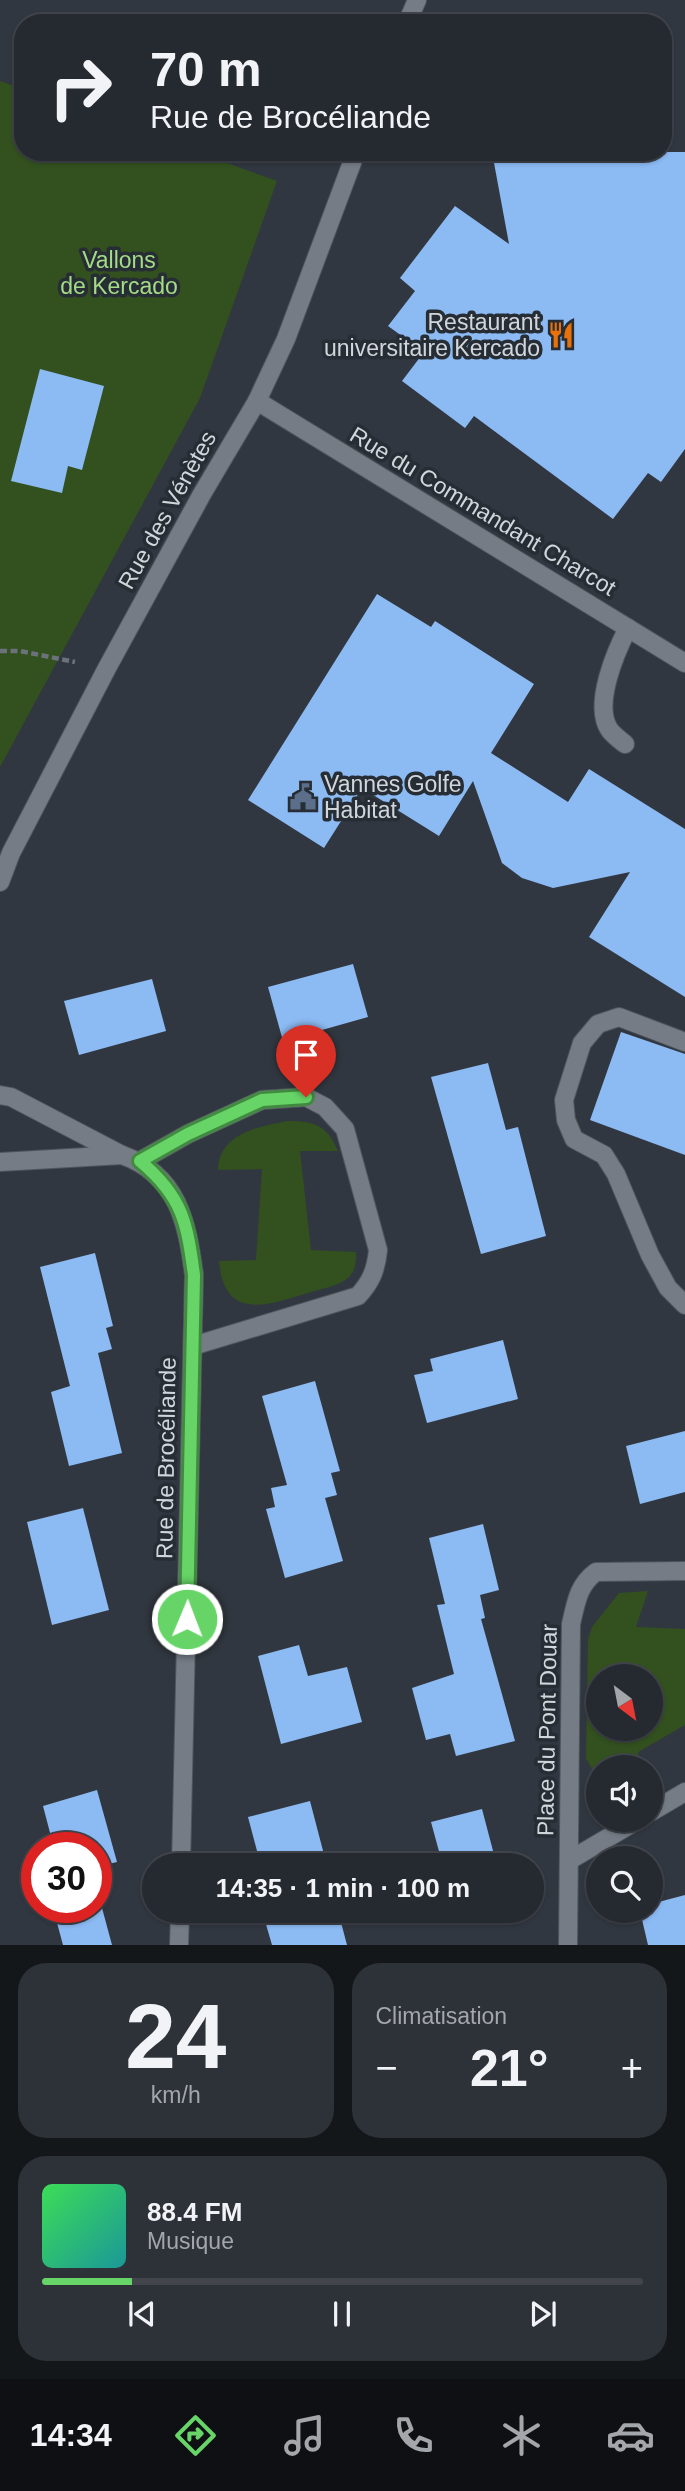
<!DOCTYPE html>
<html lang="fr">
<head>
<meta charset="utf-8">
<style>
  :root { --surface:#252930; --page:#2d3138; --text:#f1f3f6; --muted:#a3a6ab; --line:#42454c; --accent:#66d466 }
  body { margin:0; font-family:Helvetica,sans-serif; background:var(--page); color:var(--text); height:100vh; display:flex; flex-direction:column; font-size:26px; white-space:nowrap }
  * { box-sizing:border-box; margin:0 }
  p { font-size:23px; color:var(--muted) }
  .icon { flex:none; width:38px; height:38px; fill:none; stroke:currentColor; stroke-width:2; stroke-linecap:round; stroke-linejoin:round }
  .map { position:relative; height:1945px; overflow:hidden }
  .sheet { display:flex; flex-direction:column; gap:18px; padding:18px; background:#14171a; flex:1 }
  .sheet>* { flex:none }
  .hud { position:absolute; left:14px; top:14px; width:658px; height:147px; border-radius:28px; box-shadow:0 2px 5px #0004,0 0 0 2px var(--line); background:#252930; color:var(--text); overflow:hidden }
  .needle { width:46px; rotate:148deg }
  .fabs { position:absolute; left:586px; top:1664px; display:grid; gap:14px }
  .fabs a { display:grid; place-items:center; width:77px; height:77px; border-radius:50%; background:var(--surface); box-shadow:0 2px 5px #0004,0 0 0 2px var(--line); font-size:35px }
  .speed { position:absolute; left:21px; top:1832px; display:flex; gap:14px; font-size:35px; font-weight:700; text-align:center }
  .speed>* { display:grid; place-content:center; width:91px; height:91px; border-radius:50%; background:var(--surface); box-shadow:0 2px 5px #0004,0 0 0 2px var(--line); line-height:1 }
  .speed .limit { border:10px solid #d22; background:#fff; color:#111 }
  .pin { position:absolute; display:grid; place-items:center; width:60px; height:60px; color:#fff; margin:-72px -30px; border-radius:50% 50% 50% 0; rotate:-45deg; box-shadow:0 0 7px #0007 }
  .pin .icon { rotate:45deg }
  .me { position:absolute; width:77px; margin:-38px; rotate:1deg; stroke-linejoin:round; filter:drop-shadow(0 0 5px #0008) }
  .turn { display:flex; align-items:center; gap:24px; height:147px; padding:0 21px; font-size:32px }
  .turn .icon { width:91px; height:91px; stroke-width:2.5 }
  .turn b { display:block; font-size:49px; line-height:60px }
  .big { font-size:52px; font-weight:700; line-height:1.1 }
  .sheet .widget { flex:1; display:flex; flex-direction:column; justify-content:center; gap:10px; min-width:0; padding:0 24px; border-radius:28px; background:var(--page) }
  .sheet .dial { align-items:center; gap:0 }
  .dial b { font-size:91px; line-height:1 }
  .song { display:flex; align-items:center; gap:21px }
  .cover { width:84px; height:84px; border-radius:10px; background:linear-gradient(135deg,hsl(130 70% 55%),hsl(180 70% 35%)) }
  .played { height:7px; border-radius:4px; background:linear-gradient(90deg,var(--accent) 15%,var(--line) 15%) }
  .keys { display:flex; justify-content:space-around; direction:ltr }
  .heat { display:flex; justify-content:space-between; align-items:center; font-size:38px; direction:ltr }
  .sheet .tiles { flex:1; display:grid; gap:18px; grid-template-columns:1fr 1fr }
  .widget:last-child { grid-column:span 2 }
  .trip { position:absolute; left:142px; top:1853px; width:402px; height:70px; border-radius:35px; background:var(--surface); box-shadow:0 2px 5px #0004,0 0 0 2px var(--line); font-weight:700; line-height:70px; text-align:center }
  .tab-bar { display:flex; height:112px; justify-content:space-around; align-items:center; background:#0f1013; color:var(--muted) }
  .tab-bar .icon { width:49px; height:49px }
  .tab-bar .selected { color:var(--accent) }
  .tab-bar b { font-size:32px; color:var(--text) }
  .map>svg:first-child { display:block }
  .green { fill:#32511f; fill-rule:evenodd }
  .building { fill:#8cbaf3 }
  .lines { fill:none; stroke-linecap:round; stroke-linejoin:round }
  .lane-casing { stroke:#50565c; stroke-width:20 }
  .street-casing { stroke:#50565c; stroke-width:20 }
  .secondary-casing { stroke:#50565c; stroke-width:20 }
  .path { stroke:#6c727a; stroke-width:4.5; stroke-dasharray:7 3.5; stroke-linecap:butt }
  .lane { stroke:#757c86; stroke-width:18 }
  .street { stroke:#757c86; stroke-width:18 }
  .secondary { stroke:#757c86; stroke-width:18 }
  .route-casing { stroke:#428a42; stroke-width:18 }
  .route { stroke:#66d466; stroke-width:12 }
  .labels { text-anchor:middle; stroke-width:7; stroke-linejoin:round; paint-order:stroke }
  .park-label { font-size:23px; fill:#a4db85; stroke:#272d35 }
  .poi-label { font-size:23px; fill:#d1d6db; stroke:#272d35; text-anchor:end }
  .street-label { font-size:23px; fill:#d1d6db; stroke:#272d35 }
</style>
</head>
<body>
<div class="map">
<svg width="685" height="1945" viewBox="0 0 685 1945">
  <rect width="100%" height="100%" fill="#313740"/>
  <g class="green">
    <polygon points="0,81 23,89 23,152 197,152 277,181 200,398 0,767"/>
    <path d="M 287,1121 C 314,1121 327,1125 338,1151 L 300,1151 L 311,1250 L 356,1252 C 356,1262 356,1270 349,1277 C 340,1286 320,1289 308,1293 C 268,1305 224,1322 219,1261 L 256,1260 L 262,1169 L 218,1170 C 219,1134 257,1127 287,1121 Z"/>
    <path d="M 648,1591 L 636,1627 L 685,1629 L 685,1725 L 638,1752 L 640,1767 L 598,1768 L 598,1780 L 586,1758 L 588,1639 L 592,1627 L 619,1593 ZM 598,1676 L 651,1676 L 651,1729 L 598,1729 Z"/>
  </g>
  <g class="building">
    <polygon points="492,152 685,152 685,449 661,482 648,473 613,519 474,416 465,428 402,381 424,352 388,326 415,291 400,278 455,206 509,244"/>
    <polygon points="40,369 104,386 82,470 68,466 62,493 11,481"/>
    <polygon points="377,594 431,627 435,621 534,684 491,753 568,802 589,769 685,829 685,997 589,937 630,872 553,888 522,878 502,863 473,781 439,836 362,788 324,848 248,800"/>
    <polygon points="353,964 368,1017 283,1041 268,987"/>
    <polygon points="152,979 166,1031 79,1055 64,1001"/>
    <polygon points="621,1032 685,1054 685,1155 590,1120"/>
    <polygon points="488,1063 506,1130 518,1127 546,1236 481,1254 431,1077"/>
    <polygon points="95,1253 113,1326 106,1328 112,1349 98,1353 122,1453 69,1466 51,1392 70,1386 40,1267"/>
    <polygon points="503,1340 518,1399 427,1423 414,1375 433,1371 430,1359"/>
    <polygon points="315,1381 340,1471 331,1473 337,1495 325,1498 343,1561 285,1578 266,1509 275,1507 271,1488 287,1485 262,1396"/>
    <polygon points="685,1431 685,1492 640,1504 626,1446"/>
    <polygon points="83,1508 109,1610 52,1625 27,1522"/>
    <polygon points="483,1524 499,1590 480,1595 485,1618 481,1619 515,1741 456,1756 450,1734 426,1740 412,1688 454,1674 437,1605 445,1604 429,1538"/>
    <polygon points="299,1645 308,1676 347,1667 362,1722 281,1744 258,1656"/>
    <polygon points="97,1790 117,1862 96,1867 96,1848 54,1848 43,1806"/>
    <polygon points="310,1801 327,1866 261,1866 248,1817"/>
    <polygon points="482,1809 497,1866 443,1866 431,1822"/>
    <polygon points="685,1895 685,1945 648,1945 640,1911 651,1911 651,1904"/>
    <polygon points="53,1908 102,1908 112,1945 63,1945"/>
    <polygon points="273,1911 338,1911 347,1945 272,1945 263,1914"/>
  </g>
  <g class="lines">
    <g class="lane-casing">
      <g id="lane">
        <path d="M 625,744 C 620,740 612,734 609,729 C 593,704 616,651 628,628"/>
        <polyline points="685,1042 619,1017 598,1024 582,1043 564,1100 566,1120 574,1139 604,1155 616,1174 650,1255 668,1288 685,1305"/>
      </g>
    </g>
    <g class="street-casing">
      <g id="street">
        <polyline points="257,401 685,663"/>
        <path d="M 0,1095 L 11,1097 L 122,1155 C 178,1175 187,1222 194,1275 L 181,1866"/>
        <path d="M 140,1161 L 188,1134 L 262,1100 L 306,1097 L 325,1107 L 345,1129 L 378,1250 C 376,1270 371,1282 358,1296 L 193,1346"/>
        <polyline points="0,1162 122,1155"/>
        <polyline points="651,1812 685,1792"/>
        <polyline points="570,1860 638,1820"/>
        <polyline points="179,1945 180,1911"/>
        <path d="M 568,1945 L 571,1624 C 576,1603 578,1585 596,1572 L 685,1571"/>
      </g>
    </g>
    <g class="secondary-casing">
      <g id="secondary">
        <polyline points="407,23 417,0"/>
        <polyline points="0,882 11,853 107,668 202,494 257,401 286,339 356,152"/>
      </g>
    </g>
    <polyline class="path" points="0,651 20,651 75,662"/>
    <use href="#lane" class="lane"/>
    <use href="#street" class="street"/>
    <use href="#secondary" class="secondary"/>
  </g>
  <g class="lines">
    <g class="route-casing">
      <path id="route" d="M 187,1619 L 194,1275 C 187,1223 183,1197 140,1161 L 188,1134 L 262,1100 L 306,1097"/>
    </g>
    <use href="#route" class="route"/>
  </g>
  <defs>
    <g id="restaurant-bare" transform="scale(2.1)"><path d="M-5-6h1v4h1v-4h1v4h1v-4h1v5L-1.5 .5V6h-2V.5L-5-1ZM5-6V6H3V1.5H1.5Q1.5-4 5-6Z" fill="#e8710a" stroke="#272d35" stroke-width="2.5" paint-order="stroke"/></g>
    <g id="civic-bare" transform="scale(2.1)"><path d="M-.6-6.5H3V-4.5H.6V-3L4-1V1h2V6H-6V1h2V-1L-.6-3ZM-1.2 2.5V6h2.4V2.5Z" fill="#5c6f8a" stroke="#272d35" stroke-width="2.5" paint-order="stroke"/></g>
  </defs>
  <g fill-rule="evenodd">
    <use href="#restaurant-bare" x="561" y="335"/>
    <use href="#civic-bare" x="303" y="797"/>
  </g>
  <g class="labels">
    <g class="park-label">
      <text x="119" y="268">Vallons<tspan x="119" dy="26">de Kercado</tspan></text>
    </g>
    <g class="poi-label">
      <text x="540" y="330">Restaurant<tspan x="540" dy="26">universitaire Kercado</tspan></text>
      <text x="324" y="792" text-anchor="start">Vannes Golfe<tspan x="324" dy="26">Habitat</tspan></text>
    </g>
    <g class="street-label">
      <text transform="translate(167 510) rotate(-61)" y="8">Rue des Vénètes</text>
      <text transform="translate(483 511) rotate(31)" y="8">Rue du Commandant Charcot</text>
      <text transform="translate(166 1458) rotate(-89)" y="8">Rue de Brocéliande</text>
      <text transform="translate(547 1730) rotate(-89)" y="8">Place du Pont Douar</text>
    </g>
  </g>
</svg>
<div class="fabs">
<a><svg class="needle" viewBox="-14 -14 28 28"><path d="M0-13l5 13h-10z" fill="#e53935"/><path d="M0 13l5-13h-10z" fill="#a3a6ab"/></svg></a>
<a><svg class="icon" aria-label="sound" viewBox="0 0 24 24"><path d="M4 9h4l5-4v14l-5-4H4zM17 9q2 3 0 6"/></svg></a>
<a><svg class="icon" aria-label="search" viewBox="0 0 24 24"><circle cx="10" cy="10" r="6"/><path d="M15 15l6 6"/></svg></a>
</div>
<div class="speed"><div class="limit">30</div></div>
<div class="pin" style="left:306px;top:1097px;background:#d93025"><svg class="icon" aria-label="arrive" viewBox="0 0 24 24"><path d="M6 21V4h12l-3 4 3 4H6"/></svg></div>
<svg class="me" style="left:187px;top:1619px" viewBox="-20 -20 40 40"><circle r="17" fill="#66d466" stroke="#fff" stroke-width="3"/><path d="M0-11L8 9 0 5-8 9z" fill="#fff"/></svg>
<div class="trip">14:35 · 1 min · 100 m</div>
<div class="hud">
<div class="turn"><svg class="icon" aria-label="right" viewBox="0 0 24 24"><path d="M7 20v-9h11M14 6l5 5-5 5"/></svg><div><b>70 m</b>Rue de Brocéliande</div></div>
</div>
</div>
<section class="sheet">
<div class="tiles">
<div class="widget dial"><b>24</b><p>km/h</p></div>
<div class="widget"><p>Climatisation</p>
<div class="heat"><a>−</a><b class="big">21°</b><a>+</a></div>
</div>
<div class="widget">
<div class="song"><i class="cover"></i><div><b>88.4 FM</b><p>Musique</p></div></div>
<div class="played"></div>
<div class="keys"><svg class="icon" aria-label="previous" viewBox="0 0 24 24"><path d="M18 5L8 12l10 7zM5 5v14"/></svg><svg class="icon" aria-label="pause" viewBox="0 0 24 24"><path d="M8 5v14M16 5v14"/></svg><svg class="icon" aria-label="next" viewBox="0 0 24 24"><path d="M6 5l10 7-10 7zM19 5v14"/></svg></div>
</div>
</div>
</section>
<nav class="tab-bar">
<b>14:34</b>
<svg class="icon selected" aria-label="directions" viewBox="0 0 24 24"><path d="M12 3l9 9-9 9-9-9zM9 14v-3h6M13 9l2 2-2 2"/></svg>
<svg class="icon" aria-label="music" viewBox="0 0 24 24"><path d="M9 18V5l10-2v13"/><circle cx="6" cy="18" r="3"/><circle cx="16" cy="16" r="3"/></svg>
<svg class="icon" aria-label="phone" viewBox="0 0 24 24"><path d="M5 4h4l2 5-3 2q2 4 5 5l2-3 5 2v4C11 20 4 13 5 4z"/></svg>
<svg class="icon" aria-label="climate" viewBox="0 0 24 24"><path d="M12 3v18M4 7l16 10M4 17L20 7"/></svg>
<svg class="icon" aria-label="car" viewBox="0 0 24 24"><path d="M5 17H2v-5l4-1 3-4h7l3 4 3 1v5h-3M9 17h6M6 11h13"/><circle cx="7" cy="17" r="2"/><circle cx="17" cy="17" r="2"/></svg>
</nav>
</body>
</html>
